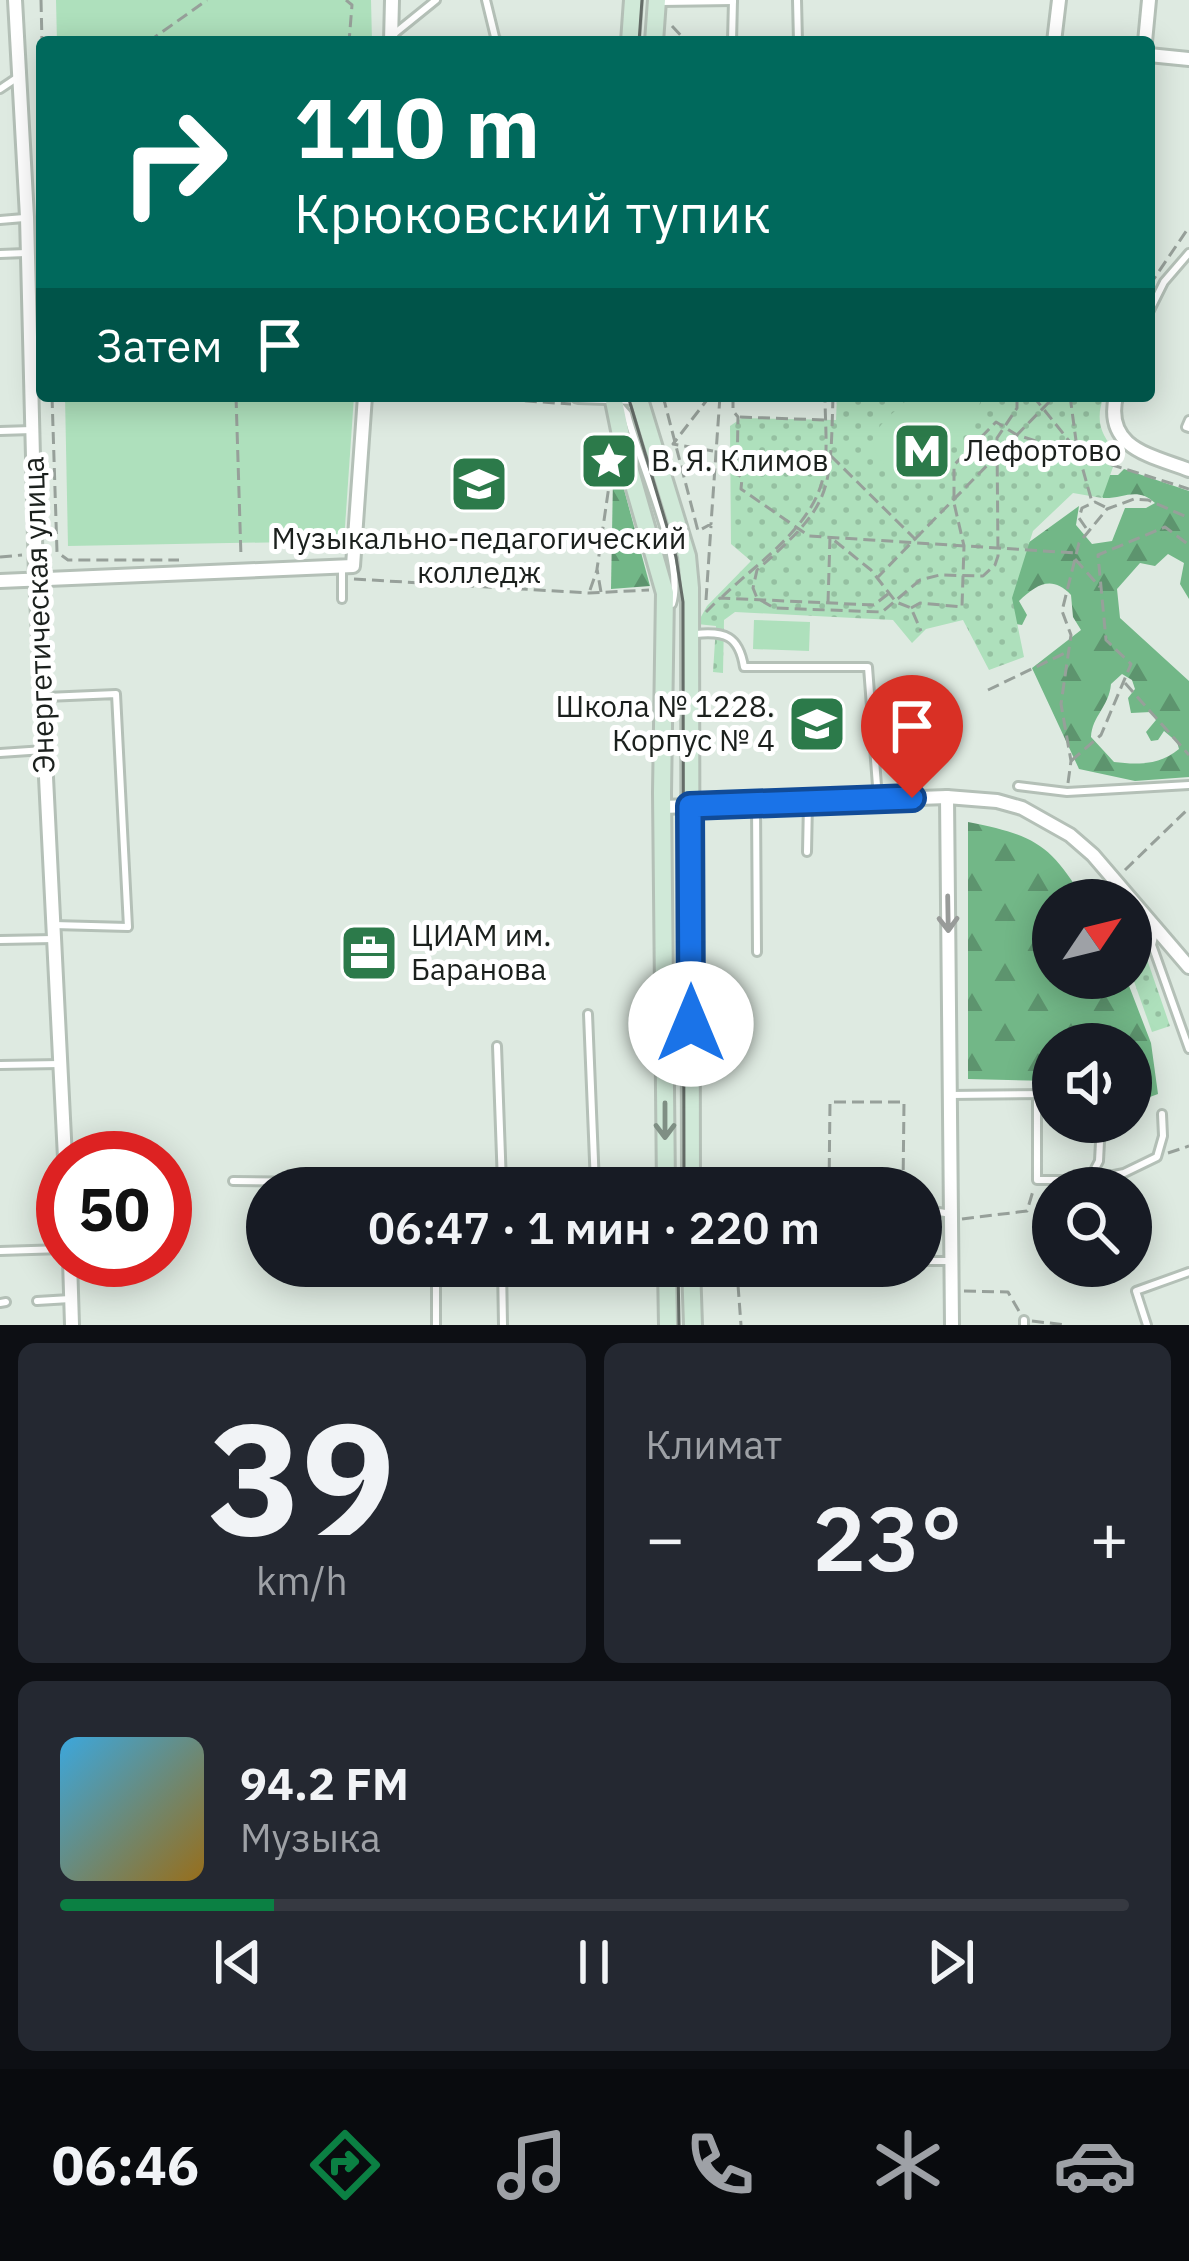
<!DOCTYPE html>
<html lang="ru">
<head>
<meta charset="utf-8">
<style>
  :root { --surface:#171b24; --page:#242831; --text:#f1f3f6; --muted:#9ea1a6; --line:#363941; --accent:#0b8043 }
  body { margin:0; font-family:"IBM Plex Sans",sans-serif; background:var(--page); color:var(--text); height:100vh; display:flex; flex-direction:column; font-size:45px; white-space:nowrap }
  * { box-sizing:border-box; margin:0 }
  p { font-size:39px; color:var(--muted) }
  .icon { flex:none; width:66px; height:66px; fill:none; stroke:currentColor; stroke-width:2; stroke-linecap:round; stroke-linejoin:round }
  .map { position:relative; height:1325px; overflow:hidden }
  .drawer { display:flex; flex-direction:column; gap:18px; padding:18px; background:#0d0f14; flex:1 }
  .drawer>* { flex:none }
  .top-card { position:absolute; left:36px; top:36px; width:1119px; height:366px; border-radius:12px; box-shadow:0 6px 30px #0003; background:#00695c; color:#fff; overflow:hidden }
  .needle { width:78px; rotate:55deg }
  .controls { position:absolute; left:1032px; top:879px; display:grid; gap:24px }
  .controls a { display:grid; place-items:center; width:120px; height:120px; border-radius:50%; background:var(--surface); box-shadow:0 6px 30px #0003; font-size:60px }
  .speed { position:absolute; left:36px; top:1131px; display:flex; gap:24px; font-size:60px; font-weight:700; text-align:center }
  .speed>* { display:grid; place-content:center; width:156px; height:156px; border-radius:50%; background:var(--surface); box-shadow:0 6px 30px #0003; line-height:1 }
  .speed .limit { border:18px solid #d22; background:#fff; color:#111 }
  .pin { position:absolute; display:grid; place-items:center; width:102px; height:102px; color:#fff; margin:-123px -51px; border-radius:50% 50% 50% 0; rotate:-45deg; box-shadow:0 0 12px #0007 }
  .pin .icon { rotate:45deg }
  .me { position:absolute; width:132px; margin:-66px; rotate:0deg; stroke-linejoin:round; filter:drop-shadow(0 0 9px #0008) }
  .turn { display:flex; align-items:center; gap:42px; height:252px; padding:0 60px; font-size:54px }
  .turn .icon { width:156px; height:156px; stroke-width:2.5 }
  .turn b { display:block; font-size:84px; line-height:102px }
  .then { display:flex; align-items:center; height:114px; padding:0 60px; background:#0003; gap:24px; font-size:45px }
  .big { font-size:90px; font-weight:600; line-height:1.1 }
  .drawer .tile { flex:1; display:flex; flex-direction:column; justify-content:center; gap:18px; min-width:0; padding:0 42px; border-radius:18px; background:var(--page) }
  .drawer .dial { align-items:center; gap:0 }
  .dial b { font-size:156px; line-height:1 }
  .song { display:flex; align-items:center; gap:36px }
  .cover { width:144px; height:144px; border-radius:18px; background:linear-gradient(135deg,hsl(200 70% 55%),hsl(40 70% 35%)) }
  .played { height:12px; border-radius:6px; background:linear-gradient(90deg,var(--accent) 20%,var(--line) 20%) }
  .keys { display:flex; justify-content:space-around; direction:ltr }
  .heat { display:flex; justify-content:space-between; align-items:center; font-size:66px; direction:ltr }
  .drawer .tiles { flex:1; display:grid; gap:18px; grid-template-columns:1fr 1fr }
  .tile:last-child { grid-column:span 2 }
  .trip { position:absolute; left:246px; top:1167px; width:696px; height:120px; border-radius:60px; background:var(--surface); box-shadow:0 6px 30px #0003; font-weight:600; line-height:120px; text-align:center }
  .tab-bar { display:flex; height:192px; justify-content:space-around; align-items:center; background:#090b0e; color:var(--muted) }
  .tab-bar .icon { width:84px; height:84px }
  .tab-bar .current { color:var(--accent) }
  .tab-bar b { font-size:54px; color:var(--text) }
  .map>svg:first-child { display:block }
  .forest { fill:url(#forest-firs); fill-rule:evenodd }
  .park { fill:url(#park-dots) }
  .pitch { fill:#aee0bc }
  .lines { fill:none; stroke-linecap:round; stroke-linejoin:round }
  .lane-casing { stroke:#b4c0b7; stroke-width:12 }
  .street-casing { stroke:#b4c0b7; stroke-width:18 }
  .secondary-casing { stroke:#b4c0b7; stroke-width:22 }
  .path { stroke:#97a09a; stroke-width:3; stroke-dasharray:12 6; stroke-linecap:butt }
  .lane { stroke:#fff; stroke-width:6 }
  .street { stroke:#fff; stroke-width:12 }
  .secondary { stroke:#d0e9d8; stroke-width:16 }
  .tram { stroke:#656d68; stroke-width:3 }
  .oneway { stroke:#989b99 }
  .oneway2 { stroke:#7f8f84 }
  .route-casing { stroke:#114b97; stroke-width:30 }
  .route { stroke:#1a73e8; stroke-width:21 }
  .labels { text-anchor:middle; stroke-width:10; stroke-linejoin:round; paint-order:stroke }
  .poi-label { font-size:30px; fill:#1b201d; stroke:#fff; text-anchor:start }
  .street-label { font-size:30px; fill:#1b201d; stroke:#fff }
</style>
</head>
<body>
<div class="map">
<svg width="1189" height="1325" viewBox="0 0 1189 1325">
  <defs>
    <pattern id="forest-firs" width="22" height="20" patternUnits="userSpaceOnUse" patternTransform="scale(3)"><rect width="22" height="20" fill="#72b787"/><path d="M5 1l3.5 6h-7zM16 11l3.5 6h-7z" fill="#5d946e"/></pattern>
    <pattern id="park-dots" width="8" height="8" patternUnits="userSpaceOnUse" patternTransform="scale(3)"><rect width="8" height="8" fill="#aee0bc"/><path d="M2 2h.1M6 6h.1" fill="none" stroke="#95c0a1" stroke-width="1.8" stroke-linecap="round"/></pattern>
  </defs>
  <rect width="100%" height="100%" fill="#deeae1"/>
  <g class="forest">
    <path d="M 1124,469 L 1189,491 L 1189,599 L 1180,584 L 1184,563 L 1168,554 L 1155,566 L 1140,563 L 1117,589 L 1120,618 L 1189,681 L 1189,777 L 1135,781 L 1079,769 L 1032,668 L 1081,630 L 1073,617 L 1071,595 C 1052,575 1037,584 1019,601 L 1027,615 L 1022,625 L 1011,623 L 1006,579 L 1021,548 L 1079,506 L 1076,525 L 1092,544 L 1112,541 L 1125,508 L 1146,508 L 1155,503 C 1137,486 1123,499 1103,498 L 1098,490 L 1109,475 L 1118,475 ZM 1122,674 L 1132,680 L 1135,689 L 1128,698 L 1131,713 L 1151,712 L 1156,720 L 1146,732 L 1151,741 L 1158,740 L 1164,731 L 1177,742 L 1179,749 C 1160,765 1138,765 1114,762 L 1091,737 C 1092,716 1109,707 1111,684 Z"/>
    <polygon points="613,478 621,478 650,586 611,589"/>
    <path d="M 968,822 C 1033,835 1050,843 1084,900 L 1053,900 L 1053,978 L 1126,978 L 1151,1043 L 1158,1094 L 1131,1104 L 1131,1044 L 1053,1044 L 1053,1081 L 968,1079 Z"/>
  </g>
  <g class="park">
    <path d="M 837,396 L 1104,396 C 1095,419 1100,436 1118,453 L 1102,498 L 1073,493 L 1033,531 L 1012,598 L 1024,657 L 989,670 L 963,620 L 926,629 L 912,643 L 893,620 L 735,612 L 724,620 L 723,673 L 713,672 L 716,626 L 697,624 L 707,606 L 751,561 L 731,544 L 730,426 L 742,418 L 836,420 Z"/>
    <polygon points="1139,936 1170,1026 1152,1032 1131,973 1131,938"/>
  </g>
  <g class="pitch">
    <polygon points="56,0 371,0 372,42 57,42"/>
    <polygon points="65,396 354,396 344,541 68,546"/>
    <path d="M 911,396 L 981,396 C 982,418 933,460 916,478 C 904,481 900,480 891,471 C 854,437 884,423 911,396 Z"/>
    <polygon points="754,620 810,622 809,651 753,649"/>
  </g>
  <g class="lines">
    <g class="lane-casing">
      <g id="lane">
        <polyline points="486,0 496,41 501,42"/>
        <polyline points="797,0 798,42"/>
        <polyline points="661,2 733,1"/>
        <polyline points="394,34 436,0"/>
        <polyline points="732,42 733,0"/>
        <polyline points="0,89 18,77"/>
        <polyline points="0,220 24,218"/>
        <polyline points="0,254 26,253"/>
        <polyline points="1149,312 1164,282 1189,253"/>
        <path d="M 620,406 L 627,414 C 639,462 686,561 672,604"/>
        <polyline points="1189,420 1186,427 1189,428"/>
        <polyline points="0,431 32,430"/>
        <polyline points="342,599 342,567"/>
        <path d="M 696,634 C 725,631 739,636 744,667 L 868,667 L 878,799"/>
        <polyline points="46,697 116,694 128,927 54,925"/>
        <polyline points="0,753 44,750"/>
        <polyline points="1018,786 1067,792 1189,785"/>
        <polyline points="756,804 757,952"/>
        <polyline points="807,852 808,802"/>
        <polyline points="1155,932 1152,945 1189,1049"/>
        <polyline points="0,940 54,939"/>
        <polyline points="497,1046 502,1184"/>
        <polyline points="0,1065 60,1064"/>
        <polyline points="1037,1094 1037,1180 1089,1180 1099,1161 1101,1122"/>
        <polyline points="950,1095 1053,1094"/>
        <polyline points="1089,1180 1124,1173 1157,1157 1163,1136 1162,1114"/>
        <polyline points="233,1181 595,1185 588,1014"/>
        <polyline points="921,1209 951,1214"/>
        <polyline points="0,1251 63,1249"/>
        <polyline points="921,1261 952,1261"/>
        <polyline points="502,1266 503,1325"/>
        <polyline points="695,1273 738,1274 761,1266"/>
        <polyline points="37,1301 70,1299"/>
        <polyline points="0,1303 6,1302"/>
        <polyline points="1024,1320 1024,1325"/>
        <polyline points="436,1325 436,1266"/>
        <polyline points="1147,1325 1136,1291 1189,1272"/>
      </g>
    </g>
    <g class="street-casing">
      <g id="street">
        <polyline points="15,0 27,217 36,577 65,1158"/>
        <polyline points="391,42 392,0"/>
        <polyline points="1054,42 1059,0"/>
        <polyline points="1145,42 1149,0"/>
        <polyline points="1149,55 1189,59"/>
        <polyline points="578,396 638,398"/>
        <path d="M 1116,396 C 1104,448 1150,455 1189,470"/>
        <polyline points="0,581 353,566 365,396"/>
        <polyline points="947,797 952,1325"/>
        <polyline points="662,807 947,797 997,801 1022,808 1070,835 1093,855 1189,967"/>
        <polyline points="70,1260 72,1325"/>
      </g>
    </g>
    <g class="secondary-casing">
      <g id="secondary">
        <polyline points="630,42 633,0"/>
        <polyline points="654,42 657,0"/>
        <polyline points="613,396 624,450 665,593 662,793 666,1188"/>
        <polyline points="638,396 687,556 690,588 691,1188"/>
        <polyline points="667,1266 668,1325"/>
        <polyline points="691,1266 693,1325"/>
      </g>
    </g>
    <g class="path">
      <polyline points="41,0 42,42"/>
      <polyline points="346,0 352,5 349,42"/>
      <polyline points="672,26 687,42"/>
      <polyline points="148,42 207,0"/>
      <polyline points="1149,286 1189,227"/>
      <polyline points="52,396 57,552 68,560 179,560"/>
      <polyline points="236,396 241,557"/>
      <polyline points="453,396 571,404"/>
      <polyline points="663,396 698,531 711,524 720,396"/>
      <polyline points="710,396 673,444 713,451"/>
      <polyline points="733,396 733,411 738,417 737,473 742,478 741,489 809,536 1076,553"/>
      <path d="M 833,396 C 830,495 833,503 757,570 L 753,588 L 757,598 L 774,608 L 882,612 L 920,580 L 940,575 L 983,576 L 995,565 L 998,556 L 997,438 L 1017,408 L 1017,396"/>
      <polyline points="1033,396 1078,452 1092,502"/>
      <polyline points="1070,396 1077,448"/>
      <polyline points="740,417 825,420"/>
      <polyline points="831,456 915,539 878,577"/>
      <polyline points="1086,528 1079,518 1082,508 1095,502 1105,507"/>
      <polyline points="915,539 1055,396"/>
      <polyline points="0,557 22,555"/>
      <polyline points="1075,559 1100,587"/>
      <polyline points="354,579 589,593 649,590"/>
      <polyline points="590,590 597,570"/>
      <polyline points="601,592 597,569 612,465"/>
      <path d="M 722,597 C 758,562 815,526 824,473 C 828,449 825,421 825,396"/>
      <polyline points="706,600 711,526"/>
      <polyline points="828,603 830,537 871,570 896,602 911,608 921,631"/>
      <polyline points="911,608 920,603 962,607 964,546 954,503 954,465 996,422 1017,435 1189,489"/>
      <polyline points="706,612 720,598 874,605 888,594"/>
      <polyline points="1125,683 1189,755"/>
      <polyline points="988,690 1067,652"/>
      <polyline points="1071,761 1101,735 1131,664 1106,640 1098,555 1165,527 1189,545"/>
      <polyline points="1068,783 1071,761 1061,704 1071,635 1062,611 1079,543 1107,509 1134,499 1148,500 1189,518"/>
      <polyline points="1125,870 1189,808"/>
      <polyline points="1168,1153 1189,1146"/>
      <polyline points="709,1175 827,1175"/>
      <polyline points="829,1188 830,1102 904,1102 903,1188"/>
      <polyline points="962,1219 1027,1211 1033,1191"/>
      <polyline points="811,1266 811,1274"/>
      <polyline points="844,1266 845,1274"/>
      <polyline points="877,1266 878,1273"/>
      <polyline points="911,1273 912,1266"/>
      <polyline points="738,1285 741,1325"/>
      <polyline points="964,1291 1008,1292 1020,1313"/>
      <polyline points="1032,1321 1066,1325"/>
    </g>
    <use href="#lane" class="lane"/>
    <use href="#street" class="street"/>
    <use href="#secondary" class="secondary"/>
    <g class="tram">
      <polyline points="639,42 642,0"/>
      <polyline points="628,396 676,557 683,602 684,1188"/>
      <polyline points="678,1266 679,1325"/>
    </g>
  </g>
  <defs><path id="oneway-shaft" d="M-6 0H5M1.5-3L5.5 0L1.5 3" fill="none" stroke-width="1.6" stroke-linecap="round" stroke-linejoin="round" transform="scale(3)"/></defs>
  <use class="oneway" href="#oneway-shaft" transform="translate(948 914) rotate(89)"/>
  <use class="oneway2" href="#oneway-shaft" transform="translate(665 1121) rotate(90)"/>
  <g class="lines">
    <g class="route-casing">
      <polyline id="route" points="691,1024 690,806 912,798"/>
    </g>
    <use href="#route" class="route"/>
  </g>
  <defs>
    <g id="metro-square" transform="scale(3)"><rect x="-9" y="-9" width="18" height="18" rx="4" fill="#2c7a4a" stroke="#fff"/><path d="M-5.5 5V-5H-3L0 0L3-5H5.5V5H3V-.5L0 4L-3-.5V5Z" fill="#fff"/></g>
    <g id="sight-square" transform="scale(3)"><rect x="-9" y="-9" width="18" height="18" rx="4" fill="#2c7a4a" stroke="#fff"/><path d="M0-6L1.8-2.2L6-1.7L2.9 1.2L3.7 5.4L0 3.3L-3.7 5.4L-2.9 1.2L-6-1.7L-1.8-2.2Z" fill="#fff"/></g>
    <g id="university-square" transform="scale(3)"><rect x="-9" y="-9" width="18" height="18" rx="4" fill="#2c7a4a" stroke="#fff"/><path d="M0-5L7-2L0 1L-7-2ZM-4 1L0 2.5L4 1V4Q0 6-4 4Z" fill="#fff"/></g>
    <g id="school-square" transform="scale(3)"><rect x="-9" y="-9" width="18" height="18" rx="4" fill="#2c7a4a" stroke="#fff"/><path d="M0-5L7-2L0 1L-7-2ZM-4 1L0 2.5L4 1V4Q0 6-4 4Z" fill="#fff"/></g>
    <g id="office-square" transform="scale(3)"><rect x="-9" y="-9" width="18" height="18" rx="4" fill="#2c7a4a" stroke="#fff"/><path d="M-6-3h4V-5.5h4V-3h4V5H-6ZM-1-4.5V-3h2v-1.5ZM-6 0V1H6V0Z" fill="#fff"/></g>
  </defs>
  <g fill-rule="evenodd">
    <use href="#metro-square" x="922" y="451"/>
    <use href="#sight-square" x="609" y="461"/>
    <use href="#university-square" x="479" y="484"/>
    <use href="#school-square" x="817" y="724"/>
    <use href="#office-square" x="369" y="953"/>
  </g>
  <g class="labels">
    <g class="poi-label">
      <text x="964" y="461">Лефортово</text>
      <text x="651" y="471">В. Я. Климов</text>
      <text x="479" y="549" text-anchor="middle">Музыкально-педагогический<tspan x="479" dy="34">колледж</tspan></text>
      <text x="775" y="717" text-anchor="end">Школа № 1228.<tspan x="775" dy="34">Корпус № 4</tspan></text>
      <text x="411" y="946">ЦИАМ им.<tspan x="411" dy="34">Баранова</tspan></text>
    </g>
    <g class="street-label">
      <text transform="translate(39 615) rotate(-92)" y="10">Энергетическая улица</text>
    </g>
  </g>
</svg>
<div class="controls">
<a><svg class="needle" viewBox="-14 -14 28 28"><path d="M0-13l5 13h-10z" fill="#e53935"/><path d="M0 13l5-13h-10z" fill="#9ea1a6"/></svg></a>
<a><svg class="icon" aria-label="sound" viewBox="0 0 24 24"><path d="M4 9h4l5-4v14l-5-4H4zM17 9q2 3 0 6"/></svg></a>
<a><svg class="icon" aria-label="search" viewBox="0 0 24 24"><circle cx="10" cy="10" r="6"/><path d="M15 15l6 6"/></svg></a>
</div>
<div class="speed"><div class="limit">50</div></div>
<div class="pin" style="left:912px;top:798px;background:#d93025"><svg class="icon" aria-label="arrive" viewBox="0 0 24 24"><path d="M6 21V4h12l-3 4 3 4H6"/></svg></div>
<svg class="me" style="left:691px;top:1024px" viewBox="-20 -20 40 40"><circle r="19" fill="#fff"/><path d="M0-13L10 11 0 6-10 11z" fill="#1a73e8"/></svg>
<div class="trip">06:47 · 1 мин · 220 m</div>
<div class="top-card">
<div class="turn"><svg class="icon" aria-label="right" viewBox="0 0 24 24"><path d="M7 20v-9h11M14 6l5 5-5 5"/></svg><div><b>110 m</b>Крюковский тупик</div></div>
<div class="then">Затем<svg class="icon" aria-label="arrive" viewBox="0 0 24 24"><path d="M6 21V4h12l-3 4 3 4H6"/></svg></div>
</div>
</div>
<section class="drawer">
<div class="tiles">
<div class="tile dial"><b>39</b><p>km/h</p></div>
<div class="tile"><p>Климат</p>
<div class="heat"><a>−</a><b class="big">23°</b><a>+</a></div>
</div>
<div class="tile">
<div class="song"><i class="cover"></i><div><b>94.2 FM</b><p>Музыка</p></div></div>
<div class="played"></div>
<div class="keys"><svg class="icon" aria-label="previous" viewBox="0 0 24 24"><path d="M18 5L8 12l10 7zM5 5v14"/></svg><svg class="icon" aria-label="pause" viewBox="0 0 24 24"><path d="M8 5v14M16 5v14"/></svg><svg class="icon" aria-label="next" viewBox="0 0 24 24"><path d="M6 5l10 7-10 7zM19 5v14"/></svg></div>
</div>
</div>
</section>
<nav class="tab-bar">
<b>06:46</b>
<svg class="icon current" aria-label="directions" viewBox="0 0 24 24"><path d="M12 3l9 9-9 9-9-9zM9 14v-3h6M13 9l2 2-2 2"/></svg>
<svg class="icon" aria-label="music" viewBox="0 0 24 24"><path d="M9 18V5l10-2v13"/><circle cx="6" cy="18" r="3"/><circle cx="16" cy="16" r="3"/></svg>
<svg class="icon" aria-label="phone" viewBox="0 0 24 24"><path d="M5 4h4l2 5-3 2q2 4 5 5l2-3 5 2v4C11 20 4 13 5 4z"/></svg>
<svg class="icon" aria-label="climate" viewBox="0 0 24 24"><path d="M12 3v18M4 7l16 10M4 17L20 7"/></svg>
<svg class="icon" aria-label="car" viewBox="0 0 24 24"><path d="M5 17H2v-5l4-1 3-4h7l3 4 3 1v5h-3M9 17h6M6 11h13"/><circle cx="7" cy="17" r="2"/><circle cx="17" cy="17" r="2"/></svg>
</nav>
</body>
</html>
